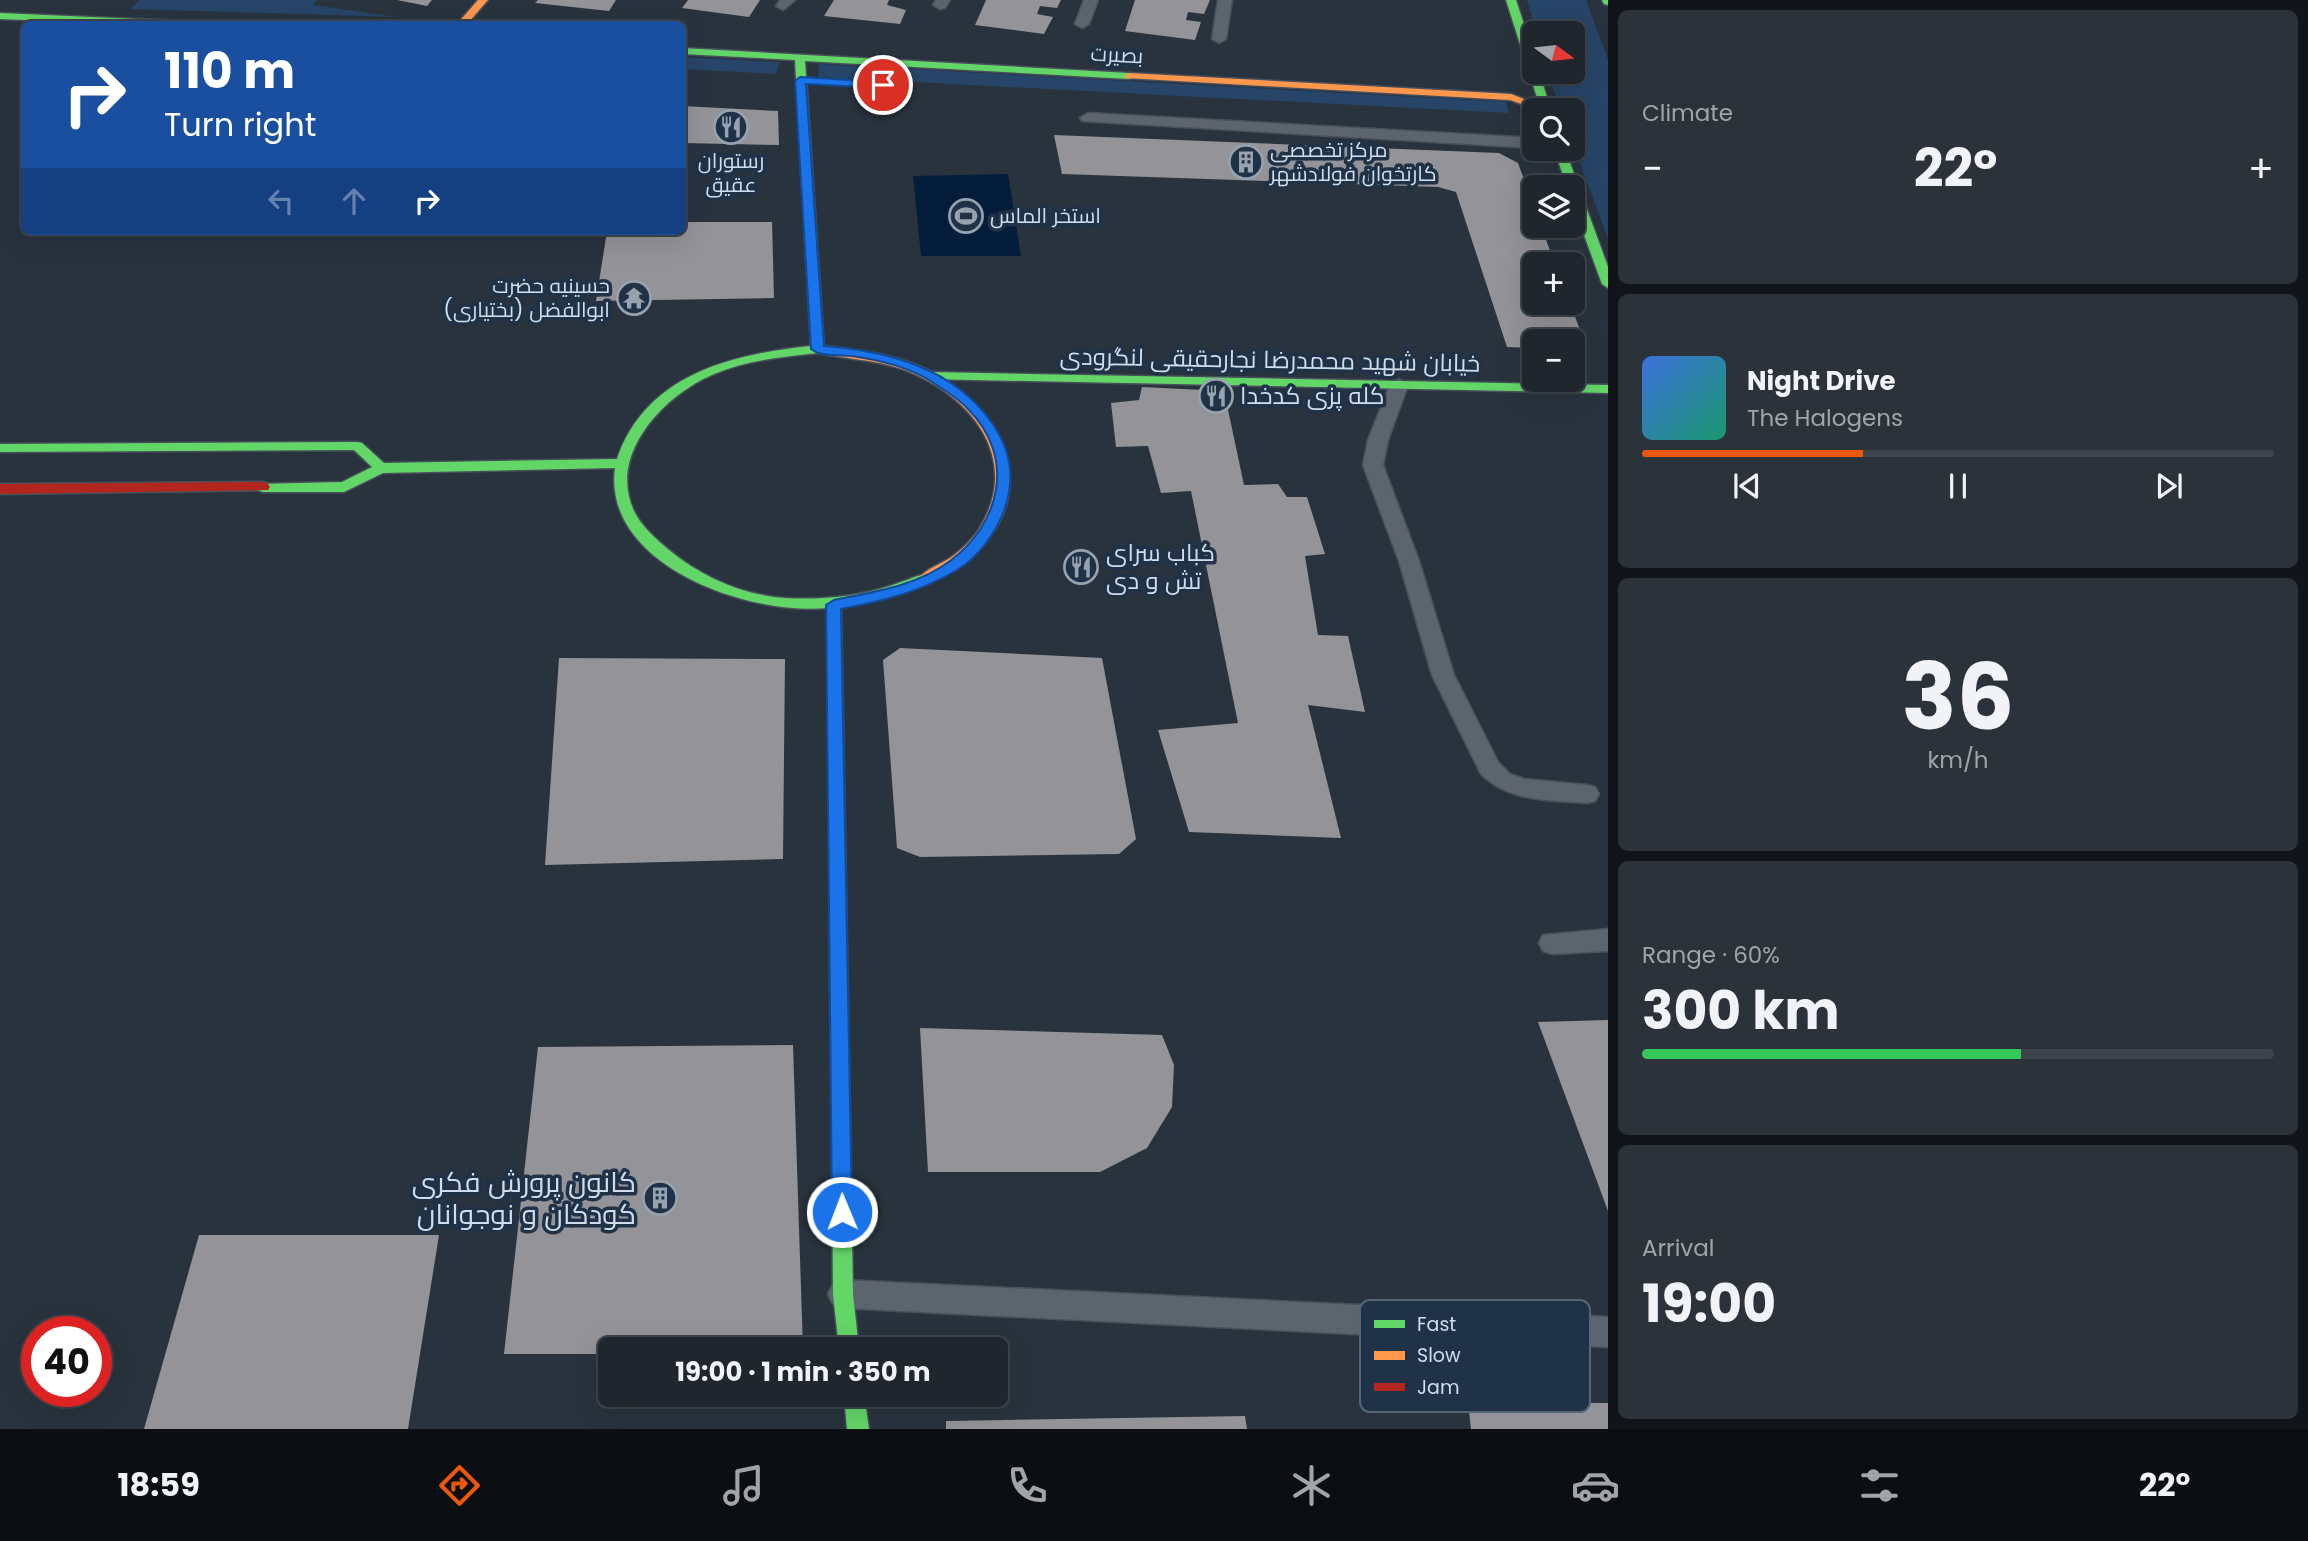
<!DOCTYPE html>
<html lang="en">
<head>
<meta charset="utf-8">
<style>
  :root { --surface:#1f262e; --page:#2c323a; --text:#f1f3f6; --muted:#a1a5aa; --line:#3c434a; --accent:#ea580c }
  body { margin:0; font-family:Poppins,Cairo,sans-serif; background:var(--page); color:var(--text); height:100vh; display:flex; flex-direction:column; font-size:26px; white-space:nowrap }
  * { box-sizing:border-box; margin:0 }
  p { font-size:23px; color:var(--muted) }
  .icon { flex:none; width:38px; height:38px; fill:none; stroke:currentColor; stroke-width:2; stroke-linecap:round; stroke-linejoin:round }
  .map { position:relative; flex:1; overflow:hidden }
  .details { display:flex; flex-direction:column; gap:10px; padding:10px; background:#111519; width:700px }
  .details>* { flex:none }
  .top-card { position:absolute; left:21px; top:21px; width:665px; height:214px; border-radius:10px; box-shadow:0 7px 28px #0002,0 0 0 2px var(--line); background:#1a4fa0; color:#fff; overflow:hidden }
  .needle { width:46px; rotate:105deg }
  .controls { position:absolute; left:1522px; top:21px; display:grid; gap:14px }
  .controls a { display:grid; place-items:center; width:63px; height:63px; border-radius:10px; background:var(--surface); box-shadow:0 7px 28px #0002,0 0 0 2px var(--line); font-size:35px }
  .speed { position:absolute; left:21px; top:1316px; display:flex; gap:14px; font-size:35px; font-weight:700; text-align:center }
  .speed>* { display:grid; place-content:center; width:91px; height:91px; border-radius:50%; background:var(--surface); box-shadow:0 7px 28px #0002,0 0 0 2px var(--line); line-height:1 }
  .speed .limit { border:10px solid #d22; background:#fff; color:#111 }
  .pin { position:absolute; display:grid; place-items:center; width:60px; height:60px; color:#fff; margin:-30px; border:4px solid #fff; border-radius:50%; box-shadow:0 2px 7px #0007 }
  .me { position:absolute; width:77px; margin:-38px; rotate:359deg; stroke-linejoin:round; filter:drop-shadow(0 0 5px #0008) }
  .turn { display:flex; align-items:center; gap:24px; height:147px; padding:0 28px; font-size:32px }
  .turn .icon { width:91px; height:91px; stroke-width:2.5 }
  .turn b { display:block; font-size:49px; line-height:60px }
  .lanes { display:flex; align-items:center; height:66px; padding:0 28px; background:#0003; justify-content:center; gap:35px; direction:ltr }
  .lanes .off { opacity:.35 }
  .big { font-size:52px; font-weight:700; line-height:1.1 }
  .details .tile { flex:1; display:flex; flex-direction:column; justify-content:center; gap:10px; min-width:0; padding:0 24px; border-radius:10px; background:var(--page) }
  .details .dial { align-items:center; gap:0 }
  .dial b { font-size:91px; line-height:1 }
  .song { display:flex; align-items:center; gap:21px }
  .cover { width:84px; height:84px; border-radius:10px; background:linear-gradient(135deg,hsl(220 70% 55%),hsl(160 70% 35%)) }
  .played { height:7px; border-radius:4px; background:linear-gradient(90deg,var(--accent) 35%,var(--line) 35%) }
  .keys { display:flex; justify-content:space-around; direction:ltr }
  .heat { display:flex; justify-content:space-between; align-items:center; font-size:38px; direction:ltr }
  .charge { height:10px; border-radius:5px; background:linear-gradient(90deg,#34c759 60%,var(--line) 0) }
  .trip { position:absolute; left:598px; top:1337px; width:410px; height:70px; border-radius:10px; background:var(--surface); box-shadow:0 7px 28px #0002,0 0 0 2px var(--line); font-weight:700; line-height:70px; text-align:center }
  .tab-bar { display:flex; height:112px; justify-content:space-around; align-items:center; background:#0c0f12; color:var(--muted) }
  .tab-bar .icon { width:49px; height:49px }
  .tab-bar .on { color:var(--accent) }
  .tab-bar b { font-size:32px; color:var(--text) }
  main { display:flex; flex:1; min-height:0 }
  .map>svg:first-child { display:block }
  .green { fill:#274568 }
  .water { fill:#041d3b }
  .building { fill:#939398 }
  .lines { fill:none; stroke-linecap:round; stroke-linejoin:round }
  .lane-casing { stroke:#48515b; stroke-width:3 }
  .fast-casing { stroke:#48515b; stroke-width:3 }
  .slow-casing { stroke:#48515b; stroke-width:3 }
  .jam-casing { stroke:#48515b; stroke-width:3 }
  .lane { fill:#5c646e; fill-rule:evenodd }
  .fast { fill:#63d668; fill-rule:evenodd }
  .slow { fill:#ff974d; fill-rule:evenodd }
  .jam { fill:#b3261e; fill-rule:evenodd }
  .route { fill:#1a73e8; stroke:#114b97; stroke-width:2 }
  .labels { text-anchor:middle; stroke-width:7; stroke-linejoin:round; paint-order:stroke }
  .far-street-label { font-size:21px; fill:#d1ddea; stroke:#203247 }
  .far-poi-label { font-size:21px; fill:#d1ddea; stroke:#203247; text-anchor:start }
  .street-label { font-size:24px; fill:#d1ddea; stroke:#203247 }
  .poi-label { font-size:24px; fill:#d1ddea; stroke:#203247; text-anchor:start }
  .near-poi-label { font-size:28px; fill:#d1ddea; stroke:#203247; text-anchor:end }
  .key { fill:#203247; stroke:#556578; stroke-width:2 }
  .key-label { font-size:19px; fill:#d1ddea }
</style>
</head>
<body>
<main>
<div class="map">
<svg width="1608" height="1429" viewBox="0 0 1608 1429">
  <rect width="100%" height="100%" fill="#29333e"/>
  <g class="green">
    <polygon points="140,0 317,0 313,5 397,17 130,9"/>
    <polygon points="1527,0 1586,0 1608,60 1608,239 1573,144 1573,110 1561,110 1547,72 1573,72 1573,33 1536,33"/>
    <polygon points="683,57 780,62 776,74 683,69"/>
    <polygon points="819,64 1506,102 1509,113 818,77"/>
  </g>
  <polygon class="water" points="1008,174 1021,256 921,256 913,176"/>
  <g class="building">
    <polygon points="397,0 432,0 427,6"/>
    <polygon points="538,0 616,0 609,11 535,3"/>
    <polygon points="688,0 760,0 749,17 682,8"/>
    <polygon points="834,0 889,0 887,5 906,10 900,24 824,16"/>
    <polygon points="986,0 1061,0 1057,8 1040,6 1037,14 1053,17 1044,34 975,25"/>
    <polygon points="1135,0 1210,0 1204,14 1188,12 1186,20 1201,22 1195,40 1125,31"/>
    <polygon points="682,106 778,111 779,145 682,143"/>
    <polygon points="1054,135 1499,153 1518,163 1535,209 1535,226 1541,226 1555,264 1535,264 1535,303 1570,303 1587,349 1579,360 1573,361 1573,341 1535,341 1534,361 1530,348 1507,347 1456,192 1438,187 1062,174"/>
    <polygon points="682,222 772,222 774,298 596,301 607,231 682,231"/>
    <polygon points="1142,387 1224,391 1244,485 1278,484 1287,497 1307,497 1325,554 1305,556 1318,635 1348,636 1365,712 1308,705 1341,838 1189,832 1158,730 1238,723 1191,491 1161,493 1148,446 1116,447 1111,403 1139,400"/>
    <polygon points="900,648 1102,658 1136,839 1119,854 920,857 897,848 883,660"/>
    <polygon points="559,658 785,659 783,859 545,865"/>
    <polygon points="1608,1020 1608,1211 1538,1022"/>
    <polygon points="920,1028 1162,1035 1174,1065 1172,1107 1147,1148 1100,1172 928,1172"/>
    <polygon points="793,1045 803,1349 611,1349 611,1354 504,1354 538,1047"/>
    <polygon points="199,1235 439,1235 408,1429 144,1429"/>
    <polygon points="1468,1402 1608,1403 1608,1429 1471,1429"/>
    <polygon points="1245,1416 1247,1429 946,1429 946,1421"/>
  </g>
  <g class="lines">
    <g class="lane-casing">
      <g id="lane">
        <polygon points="780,0 795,0 783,10 776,6"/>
        <polygon points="936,0 950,0 945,8 940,9 933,5"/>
        <polygon points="1084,0 1098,0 1089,24 1082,28 1075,24"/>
        <polygon points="1218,0 1232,0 1226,39 1219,43 1212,39"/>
        <polygon points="1088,113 1535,138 1535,148 1082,121 1080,118"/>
        <path d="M 1399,379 L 1408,385 L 1388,440 L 1383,465 L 1419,561 L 1454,675 L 1498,762 L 1510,774 L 1524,779 L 1587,785 L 1595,787 L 1599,794 L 1595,801 L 1587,803 C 1550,800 1508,802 1481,774 L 1432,675 L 1399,561 L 1363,465 L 1368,440 L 1390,385 Z"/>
        <polygon points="1608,929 1608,951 1552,954 1543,951 1539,943 1543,935"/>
        <polygon points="843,1280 1608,1317 1608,1347 843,1308 833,1304 828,1294 833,1284"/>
      </g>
    </g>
    <g class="fast-casing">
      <g id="fast">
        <polygon points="1506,0 1516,0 1535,58 1535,72 1539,72 1551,110 1541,110"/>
        <polygon points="1602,0 1608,0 1608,5 1604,4"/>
        <polygon points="0,13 182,21 187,24 124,24 0,19"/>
        <path d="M 682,48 L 1129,73 L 1134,76 L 1129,79 L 805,61 L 824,349 L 818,353 C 783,357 747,360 714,374 C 666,394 607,453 634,511 C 641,526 656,539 669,550 C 702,577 742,595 785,598 C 820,600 856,597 890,586 C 902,582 913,577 925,574 L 932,579 L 930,583 L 891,597 L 841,606 L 853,1294 L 859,1349 L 839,1349 L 833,1294 L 827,608 C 749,616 602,565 615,468 L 383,473 L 344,492 L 263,492 L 258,490 L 256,487 L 258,484 L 342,482 L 372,467 L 354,450 L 0,452 L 0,444 L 357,442 L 362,443 L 384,463 L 617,459 C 646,374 733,354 811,346 L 795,60 L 682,54 Z"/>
        <polygon points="1554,149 1565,149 1608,267 1608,288 1602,284 1573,205 1573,187 1567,187"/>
        <polygon points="931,372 1608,385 1608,393 926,379 926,373"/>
        <polygon points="844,1395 864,1395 869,1429 847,1429"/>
      </g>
    </g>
    <g class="slow-casing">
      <g id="slow">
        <polygon points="478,0 488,0 467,24 457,24"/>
        <polygon points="1129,73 1511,94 1550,109 1538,110 1510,100 1125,78 1124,76"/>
        <path d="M 818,345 C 859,350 905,355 941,377 C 1023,428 1039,519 948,572 C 940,577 930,586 920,583 L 918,579 C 926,568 942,564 953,556 C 962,549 973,539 979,529 C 1023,459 971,394 902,369 C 873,359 843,359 813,352 L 812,349 Z"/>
      </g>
    </g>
    <g class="jam-casing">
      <polygon id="jam" points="263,482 268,484 270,487 268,490 0,494 0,484"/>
    </g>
    <use href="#lane" class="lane"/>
    <use href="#fast" class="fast"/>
    <use href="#slow" class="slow"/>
    <use href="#jam" class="jam"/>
  </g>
  <path class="route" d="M 800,77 L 883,82 L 889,85 L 883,88 L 806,84 L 824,346 C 888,351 954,368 992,423 C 1011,450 1015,477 1005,508 C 997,531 979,557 957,570 C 920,592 883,601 841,609 L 852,1212 L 849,1218 L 842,1221 L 835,1218 L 832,1212 L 826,605 L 834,600 C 873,592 917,586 950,561 C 1001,523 1016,457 968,409 C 958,398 942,388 929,380 C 909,368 881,360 858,357 C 844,354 822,358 811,349 L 795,81 Z"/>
  <defs>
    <g id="restaurant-ring" transform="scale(1.75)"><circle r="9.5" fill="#203247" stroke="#96a2ae" stroke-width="1.5"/><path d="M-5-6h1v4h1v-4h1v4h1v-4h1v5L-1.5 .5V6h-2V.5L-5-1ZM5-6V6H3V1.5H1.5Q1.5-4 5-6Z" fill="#96a2ae"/></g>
    <g id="building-ring" transform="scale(1.75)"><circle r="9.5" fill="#203247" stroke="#96a2ae" stroke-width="1.5"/><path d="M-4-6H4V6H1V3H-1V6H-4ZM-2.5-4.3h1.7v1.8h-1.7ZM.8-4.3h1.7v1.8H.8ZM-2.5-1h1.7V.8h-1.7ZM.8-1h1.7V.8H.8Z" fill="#96a2ae"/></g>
    <g id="stadium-ring" transform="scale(1.75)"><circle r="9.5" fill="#203247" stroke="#96a2ae" stroke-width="1.5"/><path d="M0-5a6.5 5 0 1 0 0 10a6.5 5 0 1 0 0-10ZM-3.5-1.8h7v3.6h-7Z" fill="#96a2ae"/></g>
    <g id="temple-ring" transform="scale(1.75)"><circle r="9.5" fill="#203247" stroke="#96a2ae" stroke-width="1.5"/><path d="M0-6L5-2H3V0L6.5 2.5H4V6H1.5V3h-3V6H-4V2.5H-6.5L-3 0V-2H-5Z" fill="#96a2ae"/></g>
  </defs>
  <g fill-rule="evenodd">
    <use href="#restaurant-ring" x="731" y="127"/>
    <use href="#building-ring" x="1246" y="162"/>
    <use href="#stadium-ring" x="966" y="216"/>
    <use href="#temple-ring" x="634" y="298"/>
    <use href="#restaurant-ring" x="1216" y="396"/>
    <use href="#restaurant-ring" x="1081" y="567"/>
    <use href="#building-ring" x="660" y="1198"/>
  </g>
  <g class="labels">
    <g class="far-street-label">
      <text transform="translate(1117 55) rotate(3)" y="7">بصیرت</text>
    </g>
    <g class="far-poi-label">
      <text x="1270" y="157">مرکز تخصصی<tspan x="1270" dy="24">کارتخوان فولادشهر</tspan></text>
      <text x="731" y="168" text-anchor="middle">رستوران<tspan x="731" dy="24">عقیق</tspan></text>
      <text x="990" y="223">استخر الماس</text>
      <text x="610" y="293" text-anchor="end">حسینیه حضرت<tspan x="610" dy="24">ابوالفضل (بختیاری)</tspan></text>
    </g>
    <g class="street-label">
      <text transform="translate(1270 360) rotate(1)" y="8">خیابان شهید محمدرضا نجارحقیقی لنگرودی</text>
    </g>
    <g class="poi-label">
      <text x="1240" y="404">کله پزی کدخدا</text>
      <text x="1106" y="561">کباب سرای<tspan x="1106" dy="28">تش و دی</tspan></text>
    </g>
    <g class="near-poi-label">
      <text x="636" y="1192">کانون پرورش فکری<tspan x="636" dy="32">کودکان و نوجوانان</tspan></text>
    </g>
  </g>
  <rect x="1360" y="1300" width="230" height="112" rx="10" class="key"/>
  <rect x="1374" y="1320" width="31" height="8" fill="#63d668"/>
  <rect x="1374" y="1351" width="31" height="9" fill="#ff974d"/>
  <rect x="1374" y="1383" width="31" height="8" fill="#b3261e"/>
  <g class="key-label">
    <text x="1417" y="1331">Fast</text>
    <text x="1417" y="1362">Slow</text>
    <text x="1417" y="1394">Jam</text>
  </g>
</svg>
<div class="controls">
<a><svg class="needle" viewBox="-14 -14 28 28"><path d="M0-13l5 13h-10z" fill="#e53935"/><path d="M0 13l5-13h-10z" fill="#a1a5aa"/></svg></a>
<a><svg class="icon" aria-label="search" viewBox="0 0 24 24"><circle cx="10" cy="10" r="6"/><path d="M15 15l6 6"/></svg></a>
<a><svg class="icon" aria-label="layers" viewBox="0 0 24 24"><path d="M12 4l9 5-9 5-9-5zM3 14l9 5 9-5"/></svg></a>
<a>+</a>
<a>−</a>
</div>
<div class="speed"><div class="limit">40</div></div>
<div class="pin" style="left:883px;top:85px;background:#d93025"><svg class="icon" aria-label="arrive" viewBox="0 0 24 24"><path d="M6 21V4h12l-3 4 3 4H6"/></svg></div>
<svg class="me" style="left:842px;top:1212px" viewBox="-20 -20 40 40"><circle r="17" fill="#1a73e8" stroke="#fff" stroke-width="3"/><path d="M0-11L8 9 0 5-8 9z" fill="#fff"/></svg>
<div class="trip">19:00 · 1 min · 350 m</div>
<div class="top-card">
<div class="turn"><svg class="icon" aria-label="right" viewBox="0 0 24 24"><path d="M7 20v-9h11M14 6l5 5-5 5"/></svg><div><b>110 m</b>Turn right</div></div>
<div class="lanes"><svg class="icon off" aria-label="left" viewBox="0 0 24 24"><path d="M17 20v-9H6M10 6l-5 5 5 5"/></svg><svg class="icon off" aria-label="ahead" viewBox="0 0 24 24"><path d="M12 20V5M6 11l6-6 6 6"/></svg><svg class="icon" aria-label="right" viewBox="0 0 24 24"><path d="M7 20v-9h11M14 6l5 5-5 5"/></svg></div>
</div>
</div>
<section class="details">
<div class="tile"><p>Climate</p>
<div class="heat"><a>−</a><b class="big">22°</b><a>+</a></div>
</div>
<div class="tile">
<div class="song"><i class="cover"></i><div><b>Night Drive</b><p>The Halogens</p></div></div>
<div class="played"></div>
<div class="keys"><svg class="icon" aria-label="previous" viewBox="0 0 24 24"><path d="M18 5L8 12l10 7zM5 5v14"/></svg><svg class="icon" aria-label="pause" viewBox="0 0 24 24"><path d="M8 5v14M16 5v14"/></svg><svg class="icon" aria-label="next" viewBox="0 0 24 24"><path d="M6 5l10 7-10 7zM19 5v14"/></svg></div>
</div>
<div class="tile dial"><b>36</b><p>km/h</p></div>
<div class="tile"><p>Range · 60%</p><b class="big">300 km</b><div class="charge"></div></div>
<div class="tile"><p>Arrival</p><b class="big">19:00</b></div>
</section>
</main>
<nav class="tab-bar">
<b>18:59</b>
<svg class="icon on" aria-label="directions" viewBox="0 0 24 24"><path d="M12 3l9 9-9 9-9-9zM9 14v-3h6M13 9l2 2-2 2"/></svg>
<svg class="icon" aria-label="music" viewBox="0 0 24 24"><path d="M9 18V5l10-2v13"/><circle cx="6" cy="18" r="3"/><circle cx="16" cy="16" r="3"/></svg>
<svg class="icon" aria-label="phone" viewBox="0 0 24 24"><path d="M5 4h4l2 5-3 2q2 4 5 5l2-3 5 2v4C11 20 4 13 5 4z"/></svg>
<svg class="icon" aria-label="climate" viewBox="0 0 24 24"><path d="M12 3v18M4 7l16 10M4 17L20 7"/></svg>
<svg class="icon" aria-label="car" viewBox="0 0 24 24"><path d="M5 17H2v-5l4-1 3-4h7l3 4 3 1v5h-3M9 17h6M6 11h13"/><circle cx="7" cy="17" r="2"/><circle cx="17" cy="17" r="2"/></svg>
<svg class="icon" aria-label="filters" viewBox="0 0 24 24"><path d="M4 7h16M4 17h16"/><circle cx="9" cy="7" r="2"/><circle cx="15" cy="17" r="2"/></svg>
<b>22°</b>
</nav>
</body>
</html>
